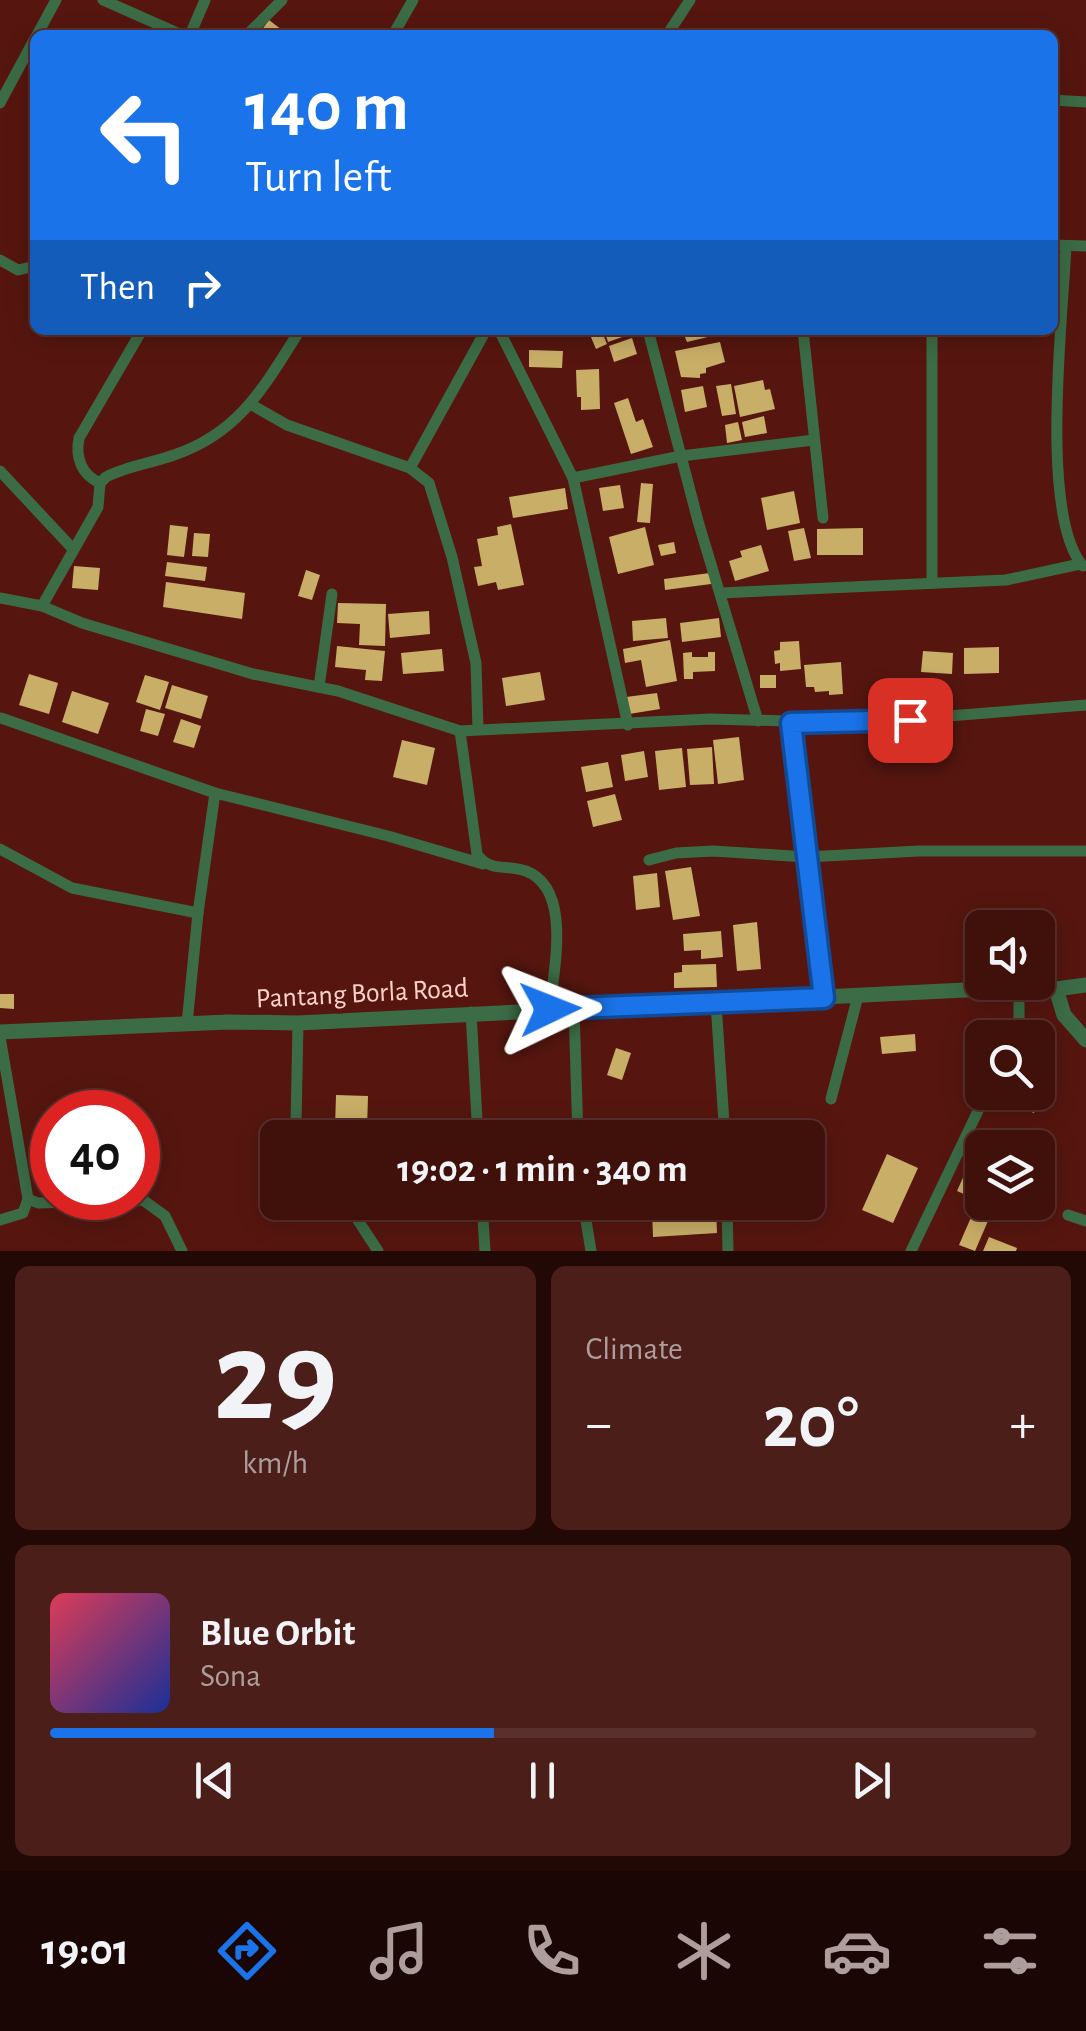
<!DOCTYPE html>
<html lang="en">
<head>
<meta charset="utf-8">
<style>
  :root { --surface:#40100b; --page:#4b1e19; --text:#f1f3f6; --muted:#ae9d9d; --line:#59302c; --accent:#1a73e8 }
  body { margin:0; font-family:"Alegreya Sans",sans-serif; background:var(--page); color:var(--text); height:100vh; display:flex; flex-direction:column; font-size:38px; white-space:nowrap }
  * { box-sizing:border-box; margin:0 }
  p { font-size:32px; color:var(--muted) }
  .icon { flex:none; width:55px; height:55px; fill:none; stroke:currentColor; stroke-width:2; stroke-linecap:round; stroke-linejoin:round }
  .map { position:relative; height:1251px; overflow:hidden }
  .sheet { display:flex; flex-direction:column; gap:15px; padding:15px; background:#230906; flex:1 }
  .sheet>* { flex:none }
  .guide { position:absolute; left:30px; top:30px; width:1028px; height:305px; border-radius:15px; box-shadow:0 5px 25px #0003,0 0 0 2px var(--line); background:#1a73e8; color:#fff; overflow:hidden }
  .controls { position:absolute; left:965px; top:910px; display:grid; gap:20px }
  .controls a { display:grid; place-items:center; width:90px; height:90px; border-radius:15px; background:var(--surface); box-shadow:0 5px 25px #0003,0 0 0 2px var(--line); font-size:50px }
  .speed { position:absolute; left:30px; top:1090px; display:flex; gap:20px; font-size:50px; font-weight:700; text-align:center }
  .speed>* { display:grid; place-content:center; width:130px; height:130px; border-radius:50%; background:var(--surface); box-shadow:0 5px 25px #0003,0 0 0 2px var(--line); line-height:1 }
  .speed .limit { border:15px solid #d22; background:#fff; color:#111 }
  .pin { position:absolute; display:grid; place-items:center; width:85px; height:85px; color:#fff; margin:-42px; border-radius:20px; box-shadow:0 5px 15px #0006 }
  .me { position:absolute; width:110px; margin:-55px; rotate:88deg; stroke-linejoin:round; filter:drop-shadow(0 0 8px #0008) }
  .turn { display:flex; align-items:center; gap:35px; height:210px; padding:0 50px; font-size:45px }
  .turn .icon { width:130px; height:130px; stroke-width:2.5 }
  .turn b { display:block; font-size:70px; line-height:85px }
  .then { display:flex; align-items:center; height:95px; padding:0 50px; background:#0003; gap:20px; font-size:38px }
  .big { font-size:75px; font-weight:700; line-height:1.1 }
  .sheet .card { flex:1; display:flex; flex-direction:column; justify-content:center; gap:15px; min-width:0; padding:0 35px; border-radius:15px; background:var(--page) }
  .sheet .dial { align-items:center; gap:0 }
  .dial b { font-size:130px; line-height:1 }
  .song { display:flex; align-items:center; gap:30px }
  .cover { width:120px; height:120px; border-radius:15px; background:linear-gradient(135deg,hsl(350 70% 55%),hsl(230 70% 35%)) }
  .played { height:10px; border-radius:5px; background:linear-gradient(90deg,var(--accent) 45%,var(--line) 45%) }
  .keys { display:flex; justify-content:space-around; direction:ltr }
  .heat { display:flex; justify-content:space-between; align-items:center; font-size:55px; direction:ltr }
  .sheet .tiles { flex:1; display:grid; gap:15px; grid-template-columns:1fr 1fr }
  .card:last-child { grid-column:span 2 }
  .trip { position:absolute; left:260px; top:1120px; width:565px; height:100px; border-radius:15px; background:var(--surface); box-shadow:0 5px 25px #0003,0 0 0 2px var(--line); font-weight:700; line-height:100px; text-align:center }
  .tab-bar { display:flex; height:160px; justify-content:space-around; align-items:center; background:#1a0604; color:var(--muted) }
  .tab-bar .icon { width:70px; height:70px }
  .tab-bar .selected { color:var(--accent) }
  .tab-bar b { font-size:45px; color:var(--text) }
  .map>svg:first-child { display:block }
  .building { fill:#c9ae67 }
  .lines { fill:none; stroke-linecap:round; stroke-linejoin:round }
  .minor { stroke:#3b6c46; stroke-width:11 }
  .tertiary { stroke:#3b6c46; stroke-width:15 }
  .route-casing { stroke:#114b97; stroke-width:25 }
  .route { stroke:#1a73e8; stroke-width:18 }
  .labels { text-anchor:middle; stroke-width:10; stroke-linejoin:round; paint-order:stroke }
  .street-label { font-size:28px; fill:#fcd2cb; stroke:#56160f }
</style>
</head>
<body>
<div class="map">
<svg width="1086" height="1251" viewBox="0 0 1086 1251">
  <rect width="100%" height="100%" fill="#56160f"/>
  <g class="building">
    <polygon points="269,20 282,30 278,35 258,35"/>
    <polygon points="588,330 601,330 607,344 596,349"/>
    <polygon points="604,330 626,330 628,335 608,342"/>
    <polygon points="682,330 716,330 716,335 687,342"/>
    <polygon points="632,338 637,354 614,362 609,346"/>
    <polygon points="720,342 725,362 706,368 706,373 700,374 700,378 681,377 675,351"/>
    <polygon points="529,350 563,351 562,368 529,367"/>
    <polygon points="599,369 600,409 581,410 581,397 577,397 576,370"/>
    <polygon points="763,380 765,390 770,389 775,409 740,417 734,386"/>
    <polygon points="731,384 736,414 722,416 716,386"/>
    <polygon points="703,386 707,407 685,412 681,390"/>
    <polygon points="628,398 636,422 643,419 653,447 631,454 614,403"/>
    <polygon points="764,416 767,433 745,437 742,422"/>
    <polygon points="738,422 742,440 727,443 725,425"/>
    <polygon points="641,483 653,484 650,523 637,522"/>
    <polygon points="620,485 624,508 603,511 599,488"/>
    <polygon points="565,488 568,509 513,518 509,497"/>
    <polygon points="794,491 800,523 767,530 761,498"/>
    <polygon points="511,524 524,585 498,590 496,582 478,586 474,567 482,566 477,539 498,535 497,527"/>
    <polygon points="170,525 188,527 184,557 167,555"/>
    <polygon points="645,527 654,565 618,574 609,537"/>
    <polygon points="804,528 811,558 794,561 788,531"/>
    <polygon points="863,528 863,555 817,555 817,529"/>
    <polygon points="194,533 210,534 208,557 192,556"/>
    <polygon points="674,542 676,553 661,556 658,545"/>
    <polygon points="761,545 769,571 735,581 729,561 742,557 740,551"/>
    <polygon points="167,562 207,567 205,581 165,576"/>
    <polygon points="74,566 100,568 98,590 72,588"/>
    <polygon points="306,570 320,575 312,600 298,596"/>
    <polygon points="710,573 711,584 665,590 664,579"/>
    <polygon points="166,582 245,593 242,619 163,607"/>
    <polygon points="338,603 386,604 385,646 359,645 360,624 337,623"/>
    <polygon points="429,611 430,634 390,638 388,614"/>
    <polygon points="666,618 668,638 633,641 632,621"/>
    <polygon points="719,618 721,637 682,642 680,623"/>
    <polygon points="670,640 677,681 646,687 641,660 625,663 623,649"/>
    <polygon points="799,641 801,669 780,671 780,663 775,664 774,651 780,650 780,642"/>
    <polygon points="337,646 385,651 382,681 365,680 366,670 335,667"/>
    <polygon points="999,647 999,673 964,674 964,648"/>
    <polygon points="442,649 444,671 403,674 401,653"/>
    <polygon points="923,651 953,653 952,674 921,672"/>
    <polygon points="692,652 692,657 708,657 708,652 715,652 715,671 693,672 693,679 684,679 683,653"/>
    <polygon points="841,662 843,694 829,695 829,691 815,692 814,687 806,687 804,665"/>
    <polygon points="540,672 545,700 506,706 502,678"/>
    <polygon points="29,674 58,683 49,714 19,705"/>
    <polygon points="145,675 169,682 160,710 136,702"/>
    <rect x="760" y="675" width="16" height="13"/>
    <polygon points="172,685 208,696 201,719 165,708"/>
    <polygon points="72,691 109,703 98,734 62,722"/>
    <polygon points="657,693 660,709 629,714 626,697"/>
    <polygon points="146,709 165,714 158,736 140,731"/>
    <polygon points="181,719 201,726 194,748 173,742"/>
    <polygon points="739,737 744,780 718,784 713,740"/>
    <polygon points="402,740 435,748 427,785 393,777"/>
    <polygon points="712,747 714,784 690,785 687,749"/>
    <polygon points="682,748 686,787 659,790 655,751"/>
    <polygon points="644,751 648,777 625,781 621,755"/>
    <polygon points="608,762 613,787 586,792 581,767"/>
    <polygon points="615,794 622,820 593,827 587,801"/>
    <polygon points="691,867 700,916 673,920 665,871"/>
    <polygon points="657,873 660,907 636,910 633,876"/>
    <polygon points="757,922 761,969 737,971 733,925"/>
    <polygon points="721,931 723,957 701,959 701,950 684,951 683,934"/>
    <polygon points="716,964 717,987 674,988 674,973 682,972 682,965"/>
    <polygon points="0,994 14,994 14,1009 0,1008"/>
    <polygon points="915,1034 916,1051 882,1054 880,1037"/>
    <polygon points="616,1048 631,1053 622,1080 607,1075"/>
    <polygon points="1038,1082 1046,1085 1034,1113 1007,1102 1011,1092 1038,1092"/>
    <polygon points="336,1095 368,1096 367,1128 335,1127"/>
    <polygon points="652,1129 700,1131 700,1138 652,1138"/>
    <polygon points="887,1154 918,1168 893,1223 862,1210"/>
    <polygon points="965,1173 982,1180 982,1202 957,1191"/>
    <polygon points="716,1206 717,1233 653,1237 652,1210"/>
    <polygon points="972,1215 988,1221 975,1251 959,1245"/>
    <polygon points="989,1237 1017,1248 1016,1251 983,1251"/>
  </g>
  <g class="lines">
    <g class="minor">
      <polyline points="103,0 182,35"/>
      <polyline points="37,35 56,0"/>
      <polyline points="190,35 205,0"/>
      <polyline points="247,35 282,0"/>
      <polyline points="393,35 413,0"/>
      <polyline points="667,35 690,0"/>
      <polyline points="1052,100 1086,102"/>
      <polyline points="0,103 35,38"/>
      <polyline points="1052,245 1086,246"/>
      <path d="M 1066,246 C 1063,315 1039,516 1083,566"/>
      <polyline points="0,260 18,270 35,266"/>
      <polyline points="499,330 573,478"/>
      <polyline points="648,330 698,521 758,721"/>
      <polyline points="803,330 823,518"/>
      <polyline points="252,405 287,425 410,468"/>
      <polyline points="0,471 73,549"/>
      <path d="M 100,483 C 82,475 75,458 79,438 L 142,330"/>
      <polyline points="932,582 932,330"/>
      <polyline points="720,593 1006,580 1080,564"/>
      <polyline points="0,598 42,606 82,623 253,674 338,691 460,731 711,719 860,723 1086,705"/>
      <path d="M 42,606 L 98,507 L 100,483 L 106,477 C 127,466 152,463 174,455 C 240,433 265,385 300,330"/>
      <polyline points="319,687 332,594"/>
      <polyline points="1,718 215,793 388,836 483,864"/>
      <polyline points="791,723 825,998"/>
      <polyline points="628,725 573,478 681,456 814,440"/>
      <polyline points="478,729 476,663 452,557 429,483 410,468 486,330"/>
      <path d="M 460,731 L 477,854 C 490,873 507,864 526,871 C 573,889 553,971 550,1009"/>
      <polyline points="0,849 72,888 198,913 187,1024"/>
      <polyline points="649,860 676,853 713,851 807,857 919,851 1086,851"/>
      <polyline points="198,913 215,793"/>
      <polyline points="716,1003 725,1138"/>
      <polyline points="574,1008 578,1138"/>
      <polyline points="471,1012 478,1138"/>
      <polyline points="298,1023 296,1125 304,1138"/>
      <polyline points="0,1037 28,1199 38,1203 143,1200 165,1216 182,1251"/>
      <polyline points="1014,1038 1019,1026 1019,988"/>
      <polyline points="831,1099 858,996"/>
      <polyline points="346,1202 378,1251"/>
      <polyline points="482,1202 485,1251"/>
      <polyline points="583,1202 591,1251"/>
      <polyline points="727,1202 728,1251"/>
      <polyline points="1068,1215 1086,1221"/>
      <polyline points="0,1220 23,1213 28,1199"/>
      <polyline points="911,1251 987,1092"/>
    </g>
    <g class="tertiary">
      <polyline points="1056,989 1064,1015 1086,1040"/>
      <polyline points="0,1032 228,1022 298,1023 965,990 1056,989 1086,985"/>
    </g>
  </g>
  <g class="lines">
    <g class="route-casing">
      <polyline id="route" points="550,1009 824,998 791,723 910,720"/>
    </g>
    <use href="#route" class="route"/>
  </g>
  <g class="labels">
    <g class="street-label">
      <text transform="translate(362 992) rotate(-3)" y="10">Pantang Borla Road</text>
    </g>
  </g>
</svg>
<div class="controls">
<a><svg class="icon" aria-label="sound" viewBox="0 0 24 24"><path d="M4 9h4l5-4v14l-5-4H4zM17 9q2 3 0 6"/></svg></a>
<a><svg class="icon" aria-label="search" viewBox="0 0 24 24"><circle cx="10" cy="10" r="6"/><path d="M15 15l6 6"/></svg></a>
<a><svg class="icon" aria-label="layers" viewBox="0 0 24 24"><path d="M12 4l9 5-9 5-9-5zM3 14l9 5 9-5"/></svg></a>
</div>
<div class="speed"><div class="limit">40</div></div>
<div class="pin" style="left:910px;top:720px;background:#d93025"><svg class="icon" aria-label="arrive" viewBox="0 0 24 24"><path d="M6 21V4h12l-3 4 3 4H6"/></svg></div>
<svg class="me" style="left:550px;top:1009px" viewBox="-20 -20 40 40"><path d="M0-17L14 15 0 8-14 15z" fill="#1a73e8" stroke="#fff" stroke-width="4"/></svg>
<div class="trip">19:02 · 1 min · 340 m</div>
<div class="guide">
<div class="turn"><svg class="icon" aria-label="left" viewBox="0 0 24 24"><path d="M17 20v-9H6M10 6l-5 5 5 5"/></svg><div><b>140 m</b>Turn left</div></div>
<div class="then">Then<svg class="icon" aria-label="right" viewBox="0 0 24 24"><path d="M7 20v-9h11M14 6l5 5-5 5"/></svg></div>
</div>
</div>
<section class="sheet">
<div class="tiles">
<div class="card dial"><b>29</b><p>km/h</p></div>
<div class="card"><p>Climate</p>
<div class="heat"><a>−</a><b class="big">20°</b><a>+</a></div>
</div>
<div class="card">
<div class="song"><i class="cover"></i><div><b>Blue Orbit</b><p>Sona</p></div></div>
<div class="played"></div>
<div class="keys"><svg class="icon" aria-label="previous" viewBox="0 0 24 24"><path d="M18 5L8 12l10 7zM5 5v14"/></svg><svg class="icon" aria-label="pause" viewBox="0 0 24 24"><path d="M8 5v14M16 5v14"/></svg><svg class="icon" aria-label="next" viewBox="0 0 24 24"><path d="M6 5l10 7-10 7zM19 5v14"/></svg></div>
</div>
</div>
</section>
<nav class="tab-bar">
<b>19:01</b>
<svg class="icon selected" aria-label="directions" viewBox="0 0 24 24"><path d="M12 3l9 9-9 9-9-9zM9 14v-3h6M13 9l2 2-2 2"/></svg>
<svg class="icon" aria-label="music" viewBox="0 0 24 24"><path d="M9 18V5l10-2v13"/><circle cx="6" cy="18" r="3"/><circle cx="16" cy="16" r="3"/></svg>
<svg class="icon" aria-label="phone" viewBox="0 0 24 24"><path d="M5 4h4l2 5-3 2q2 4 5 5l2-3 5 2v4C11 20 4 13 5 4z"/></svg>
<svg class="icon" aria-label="climate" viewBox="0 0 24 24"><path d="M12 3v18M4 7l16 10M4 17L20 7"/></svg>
<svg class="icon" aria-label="car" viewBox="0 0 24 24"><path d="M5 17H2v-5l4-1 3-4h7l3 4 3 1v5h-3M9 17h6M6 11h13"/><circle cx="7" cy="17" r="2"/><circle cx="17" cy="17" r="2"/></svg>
<svg class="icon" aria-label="filters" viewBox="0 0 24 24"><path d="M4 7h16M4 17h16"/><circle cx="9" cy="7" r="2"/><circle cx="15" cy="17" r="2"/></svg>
</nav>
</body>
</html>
